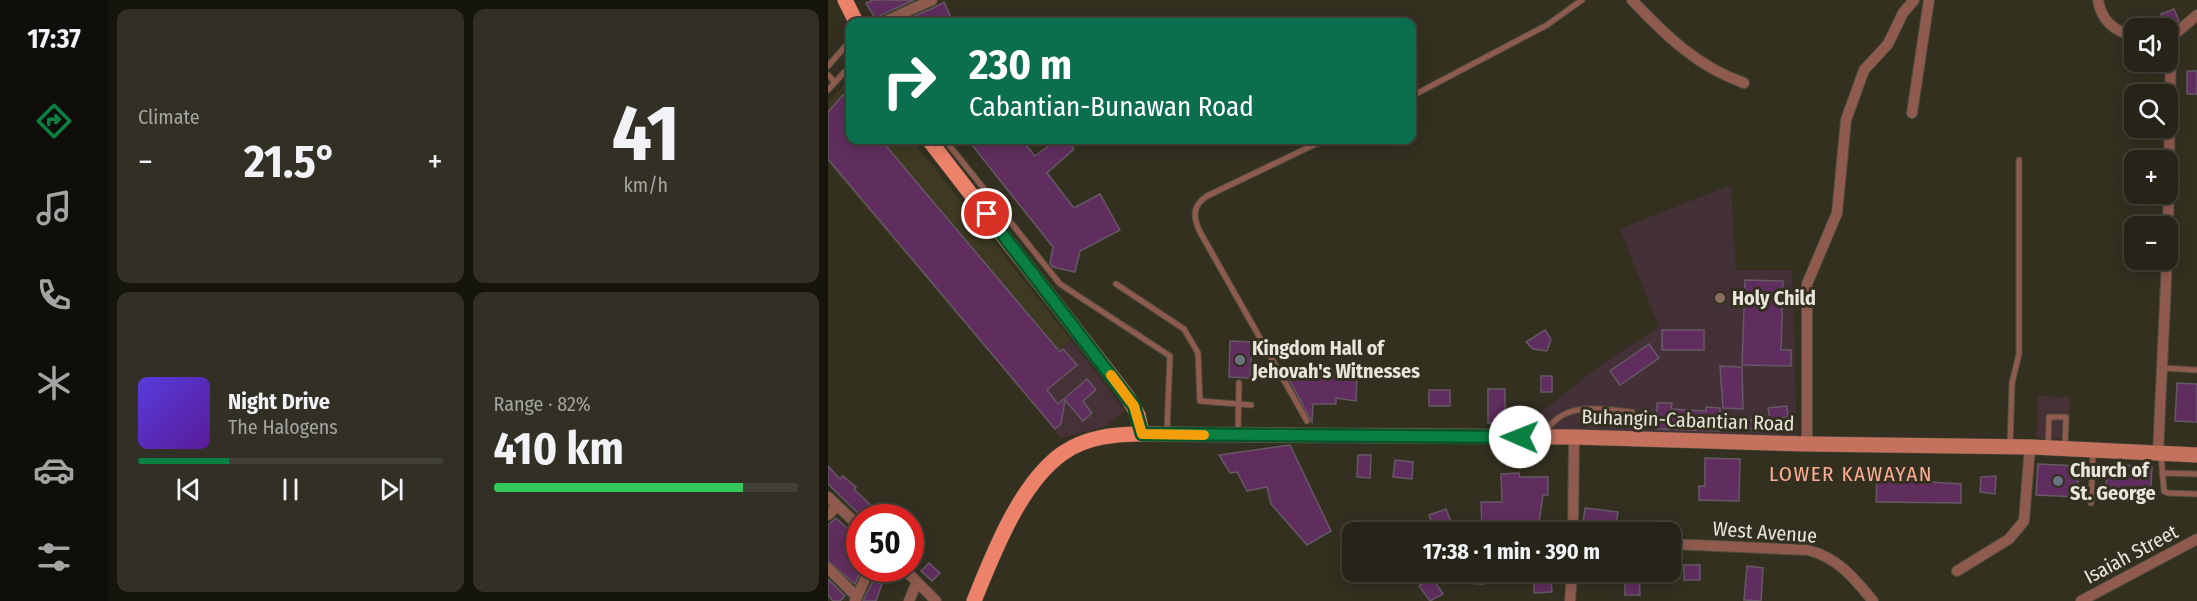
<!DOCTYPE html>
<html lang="en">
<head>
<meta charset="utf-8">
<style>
  :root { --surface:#262418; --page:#323025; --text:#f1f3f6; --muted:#a4a4a2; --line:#424137; --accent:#0b8043 }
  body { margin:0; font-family:"Fira Sans Condensed",sans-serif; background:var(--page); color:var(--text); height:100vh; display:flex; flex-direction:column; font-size:22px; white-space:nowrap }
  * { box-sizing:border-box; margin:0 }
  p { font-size:20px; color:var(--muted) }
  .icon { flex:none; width:33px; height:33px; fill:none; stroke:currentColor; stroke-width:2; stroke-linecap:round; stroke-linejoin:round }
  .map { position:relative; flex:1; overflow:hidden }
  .panel { display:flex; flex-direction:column; gap:9px; padding:9px; background:#15140d; width:720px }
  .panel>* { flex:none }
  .top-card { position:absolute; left:18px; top:18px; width:570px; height:126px; border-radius:12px; box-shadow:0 3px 15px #0003,0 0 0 2px var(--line); background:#0b6e4f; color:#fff; overflow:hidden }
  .controls { position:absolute; left:1296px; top:18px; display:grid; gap:12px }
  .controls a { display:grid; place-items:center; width:54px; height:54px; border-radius:12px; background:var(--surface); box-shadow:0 3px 15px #0003,0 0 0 2px var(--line); font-size:30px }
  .speed { position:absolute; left:18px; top:504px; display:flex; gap:12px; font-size:30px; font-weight:700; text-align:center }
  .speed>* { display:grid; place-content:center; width:78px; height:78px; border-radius:50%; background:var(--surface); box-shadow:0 3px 15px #0003,0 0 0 2px var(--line); line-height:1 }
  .speed .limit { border:9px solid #d22; background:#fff; color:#111 }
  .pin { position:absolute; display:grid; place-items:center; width:51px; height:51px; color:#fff; margin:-26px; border:3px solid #fff; border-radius:50%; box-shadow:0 2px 6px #0007 }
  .me { position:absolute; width:66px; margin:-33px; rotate:271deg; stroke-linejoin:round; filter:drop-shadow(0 0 4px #0008) }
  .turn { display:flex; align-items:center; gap:21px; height:126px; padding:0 24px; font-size:27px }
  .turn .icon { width:78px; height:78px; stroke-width:2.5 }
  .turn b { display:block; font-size:42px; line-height:51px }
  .big { font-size:45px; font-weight:700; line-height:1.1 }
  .panel .tile { flex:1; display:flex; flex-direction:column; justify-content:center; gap:9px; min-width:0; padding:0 21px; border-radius:12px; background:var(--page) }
  .panel .dial { align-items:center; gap:0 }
  .dial b { font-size:78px; line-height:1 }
  .song { display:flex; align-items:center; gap:18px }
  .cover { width:72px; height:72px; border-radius:9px; background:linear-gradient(135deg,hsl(250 70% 55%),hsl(270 70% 35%)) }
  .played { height:6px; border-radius:3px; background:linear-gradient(90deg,var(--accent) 30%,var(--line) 30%) }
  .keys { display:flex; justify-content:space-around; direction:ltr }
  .heat { display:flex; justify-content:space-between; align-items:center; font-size:33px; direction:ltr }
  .charge { height:9px; border-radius:4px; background:linear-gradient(90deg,#34c759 82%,var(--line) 0) }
  .panel .tiles { flex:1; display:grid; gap:9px; grid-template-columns:repeat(2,1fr) }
  .trip { position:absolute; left:514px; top:522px; width:339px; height:60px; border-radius:12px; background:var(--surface); box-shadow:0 3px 15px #0003,0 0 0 2px var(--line); font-weight:700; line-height:60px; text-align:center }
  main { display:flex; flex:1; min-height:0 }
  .dock { display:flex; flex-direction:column; width:108px; justify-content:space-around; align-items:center; background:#0f0e0a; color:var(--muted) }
  .dock .icon { width:42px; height:42px }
  .dock .current { color:var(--accent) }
  .dock b { font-size:27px; color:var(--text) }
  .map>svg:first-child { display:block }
  .commercial { fill:#453136 }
  .built { fill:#3d3922 }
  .education { fill:#443138 }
  .building { fill:#602e5e; stroke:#665865; stroke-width:1.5 }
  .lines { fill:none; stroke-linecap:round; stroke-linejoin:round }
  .service-casing { stroke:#504d3e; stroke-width:7 }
  .minor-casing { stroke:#504d3e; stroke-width:12 }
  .secondary-casing { stroke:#504d3e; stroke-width:16 }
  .primary-casing { stroke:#504d3e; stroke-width:16 }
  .service { stroke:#8f5b4f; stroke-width:5 }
  .minor { stroke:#8f5b4f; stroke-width:10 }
  .secondary { stroke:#c4715e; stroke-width:15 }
  .primary { stroke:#ec826a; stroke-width:15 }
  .route-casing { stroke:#07532c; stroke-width:15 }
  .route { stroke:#0b8043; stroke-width:10 }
  .slow { stroke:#f59e0b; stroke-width:10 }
  .education-dot { fill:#8d6e63; stroke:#333020; stroke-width:2 }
  .worship-dot { fill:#6b7280; stroke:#333020; stroke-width:2 }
  .labels { text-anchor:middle; stroke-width:6; stroke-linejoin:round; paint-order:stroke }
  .poi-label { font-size:20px; font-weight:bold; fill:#e8e6dc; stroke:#333020; text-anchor:start }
  .street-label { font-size:20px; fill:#e8e6dc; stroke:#333020 }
  .neighbourhood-label { font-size:21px; letter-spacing:1.5px; fill:#fdae95; stroke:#333020 }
</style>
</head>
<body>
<main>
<nav class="dock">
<b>17:37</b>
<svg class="icon current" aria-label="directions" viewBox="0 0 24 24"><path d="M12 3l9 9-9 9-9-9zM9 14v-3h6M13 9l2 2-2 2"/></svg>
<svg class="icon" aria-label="music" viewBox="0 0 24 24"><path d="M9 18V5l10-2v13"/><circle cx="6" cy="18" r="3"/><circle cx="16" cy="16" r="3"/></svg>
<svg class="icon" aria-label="phone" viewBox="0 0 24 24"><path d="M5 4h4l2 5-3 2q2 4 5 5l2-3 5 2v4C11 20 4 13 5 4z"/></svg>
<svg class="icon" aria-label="climate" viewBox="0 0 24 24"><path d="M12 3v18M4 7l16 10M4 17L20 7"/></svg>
<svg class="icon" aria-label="car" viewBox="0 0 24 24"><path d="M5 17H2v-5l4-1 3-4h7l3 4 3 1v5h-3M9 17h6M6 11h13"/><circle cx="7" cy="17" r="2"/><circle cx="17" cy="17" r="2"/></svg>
<svg class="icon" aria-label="filters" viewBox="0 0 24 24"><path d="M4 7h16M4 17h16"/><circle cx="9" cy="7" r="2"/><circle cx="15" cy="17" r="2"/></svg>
</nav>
<section class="panel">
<div class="tiles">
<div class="tile"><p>Climate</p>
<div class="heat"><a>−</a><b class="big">21.5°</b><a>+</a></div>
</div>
<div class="tile dial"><b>41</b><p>km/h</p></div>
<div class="tile">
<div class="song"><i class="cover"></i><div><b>Night Drive</b><p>The Halogens</p></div></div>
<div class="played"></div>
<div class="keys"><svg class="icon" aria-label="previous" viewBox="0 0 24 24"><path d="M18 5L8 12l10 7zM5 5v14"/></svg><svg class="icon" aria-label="pause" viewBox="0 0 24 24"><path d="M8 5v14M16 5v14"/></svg><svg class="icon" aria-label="next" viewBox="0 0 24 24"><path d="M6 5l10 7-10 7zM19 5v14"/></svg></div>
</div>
<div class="tile"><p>Range · 82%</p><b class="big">410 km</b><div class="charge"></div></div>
</div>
</section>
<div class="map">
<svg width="1369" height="601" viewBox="0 0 1369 601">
  <rect width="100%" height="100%" fill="#333020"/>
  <g class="commercial">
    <polygon points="243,340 297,411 276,427 233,438 189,385"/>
    <polygon points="1210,396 1242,397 1241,439 1208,438"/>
  </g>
  <polygon class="built" points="22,78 22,140 84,140 243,340 189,385 0,163 0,103"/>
  <polygon class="education" points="903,185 908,270 964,270 969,436 692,429 774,364 831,327 792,229"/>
  <g class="building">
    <polygon points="45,0 86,0 53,15 49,21 38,3"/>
    <polygon points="116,2 125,22 73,22 107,7"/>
    <polygon points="1346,9 1351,21 1338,28 1333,14"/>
    <rect x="1359" y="71" width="10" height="23"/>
    <polygon points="15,95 22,104 22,140 53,140 232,352 235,349 249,365 219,390 230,404 259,379 268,390 255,401 264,413 255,421 237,400 233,424 227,429 0,159 0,112"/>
    <polygon points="140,140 194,140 207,156 222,145 240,140 246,149 219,173 246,208 272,194 292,230 252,251 247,272 225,267 222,263 225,247"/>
    <polygon points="917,280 955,281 953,350 963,350 963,366 914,365"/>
    <polygon points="717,330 723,339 719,351 705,349 698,342"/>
    <rect x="834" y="330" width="42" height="20"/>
    <polygon points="402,341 424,342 422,378 401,377"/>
    <polygon points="821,344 831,358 792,385 782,371"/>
    <polygon points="892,366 914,367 915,409 895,408"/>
    <polygon points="456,370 529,375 528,401 508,398 508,404 485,404 484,422"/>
    <rect x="713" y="376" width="11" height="16"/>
    <polygon points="1349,383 1369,384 1369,422 1347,421"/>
    <rect x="660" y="389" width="17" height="34"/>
    <rect x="601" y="390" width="21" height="16"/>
    <polygon points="829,403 844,403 843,409 878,411 878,407 892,408 892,431 829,429"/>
    <polygon points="959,406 960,417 942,419 940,408"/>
    <polygon points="915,420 929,420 929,429 915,428"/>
    <polygon points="462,445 503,531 479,545 443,504 439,487 419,491 409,472 402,473 391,455"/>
    <polygon points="530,455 543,455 542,478 529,477"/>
    <polygon points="877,458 912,459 911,501 871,500 871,486 877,486"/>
    <polygon points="567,460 585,462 584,479 565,477"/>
    <polygon points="1210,464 1251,466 1249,497 1208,495"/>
    <polygon points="1281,464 1324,467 1322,502 1277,489"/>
    <polygon points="0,466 12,479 15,476 28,487 26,489 56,518 35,518 0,484"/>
    <polygon points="691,473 692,477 720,477 720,495 715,495 710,529 674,524 674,531 654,531 653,502 674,502 673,474"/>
    <polygon points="1049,474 1091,474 1090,481 1133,484 1133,503 1048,502"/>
    <polygon points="1168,476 1167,494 1152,492 1153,477"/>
    <polygon points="757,508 790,512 787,532 754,529"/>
    <polygon points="618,509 626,529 607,532 601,515"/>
    <polygon points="8,518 32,540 32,552 24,560 34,568 27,584 0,561 0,525"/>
    <polygon points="101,563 112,573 104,581 93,571"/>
    <rect x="856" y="565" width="16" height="15"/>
    <polygon points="919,566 935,568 933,601 916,600"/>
    <polygon points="640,572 655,572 655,584 639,583"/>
    <polygon points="797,572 811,572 812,595 797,595"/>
    <polygon points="604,577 615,594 602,601 591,586"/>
    <polygon points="723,577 724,592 706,593 706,578"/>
    <polygon points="0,579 17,596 12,601 5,601 0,595"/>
    <polygon points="45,581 54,584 48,601 35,601"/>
  </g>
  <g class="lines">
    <g class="service-casing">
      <g id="service">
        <polyline points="0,66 22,41"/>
        <polyline points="0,75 7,82"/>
        <polyline points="0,90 22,66"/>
        <polyline points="584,96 719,25 754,0"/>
        <polyline points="117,140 232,284 342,356 339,431"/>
        <polyline points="288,284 356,329 370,353 372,401 423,405"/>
        <polyline points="1335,368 1369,370"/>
        <path d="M 479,421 L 372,232 C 365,217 364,206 379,196 L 496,140"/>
        <polyline points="410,432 411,383"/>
        <path d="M 716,435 C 734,400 771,409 804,412"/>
        <polyline points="1182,446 1184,383 1191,354 1191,160"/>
        <polyline points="1220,447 1221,417 1238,417 1237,447"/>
        <polyline points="1333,455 1336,491 1340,493 1369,494"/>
        <polyline points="1334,473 1369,474"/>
        <polyline points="1263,503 1265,452"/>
      </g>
    </g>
    <g class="minor-casing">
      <g id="minor">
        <path d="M 804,0 C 837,35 870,67 916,83"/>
        <path d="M 1270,0 C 1273,20 1287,32 1306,36"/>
        <polyline points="56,22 104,0"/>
        <polyline points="1084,113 1101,0"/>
        <polyline points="1340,232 1343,43 1347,34 1369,15"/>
        <polyline points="979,444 979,284 1009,213 1018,120 1036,70 1060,44 1075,13 1086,0"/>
        <polyline points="1330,453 1339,260"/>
        <polyline points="0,497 32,527"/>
        <polyline points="0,515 9,506"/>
        <polyline points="745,532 746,437"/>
        <path d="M 843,544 L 980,550 C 1010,558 1026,578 1045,601"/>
        <polyline points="0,568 29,597"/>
        <polyline points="75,568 108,601"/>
        <polyline points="1129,571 1181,539 1196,521 1202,447"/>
        <polyline points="27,601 42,568"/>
        <polyline points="81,601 89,582"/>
        <polyline points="742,601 744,572"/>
        <polyline points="1253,601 1369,539"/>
      </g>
    </g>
    <g class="secondary-casing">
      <polyline id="secondary" points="314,434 746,437 979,444 1202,447 1369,455"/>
    </g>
    <g class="primary-casing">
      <g id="primary">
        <polyline points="17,0 28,22"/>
        <path d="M 101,140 L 299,396 L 310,415 L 314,434 C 286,434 258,437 235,453 C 192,483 165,554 146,601"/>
      </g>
    </g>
    <use href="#service" class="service"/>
    <use href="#minor" class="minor"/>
    <use href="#secondary" class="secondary"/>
    <use href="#primary" class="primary"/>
  </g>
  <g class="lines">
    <g class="route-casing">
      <polyline id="route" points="159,214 306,406 314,434 692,437"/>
    </g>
    <use href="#route" class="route"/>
    <polyline class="slow" points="283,375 306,406 314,434 376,435"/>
  </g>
  <circle class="education-dot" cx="892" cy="298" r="6"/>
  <g class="worship-dot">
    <circle cx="412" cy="360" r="6"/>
    <circle cx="1230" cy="481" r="6"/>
  </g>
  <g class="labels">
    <g class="poi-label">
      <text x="904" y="305">Holy Child</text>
      <text x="424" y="355">Kingdom Hall of<tspan x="424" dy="23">Jehovah's Witnesses</tspan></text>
      <text x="1242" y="477">Church of<tspan x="1242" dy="23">St. George</tspan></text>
    </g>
    <g class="street-label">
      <text transform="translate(860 420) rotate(2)" y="7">Buhangin-Cabantian Road</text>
      <text transform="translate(937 532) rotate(4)" y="7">West Avenue</text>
      <text transform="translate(1303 554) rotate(-28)" y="7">Isaiah Street</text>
    </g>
    <g class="neighbourhood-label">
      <text x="1023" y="481">LOWER KAWAYAN</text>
    </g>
  </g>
</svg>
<div class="controls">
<a><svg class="icon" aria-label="sound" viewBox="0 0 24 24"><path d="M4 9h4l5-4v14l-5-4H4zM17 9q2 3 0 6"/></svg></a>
<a><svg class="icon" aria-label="search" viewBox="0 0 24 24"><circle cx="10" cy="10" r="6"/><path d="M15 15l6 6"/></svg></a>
<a>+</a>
<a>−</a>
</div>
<div class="speed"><div class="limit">50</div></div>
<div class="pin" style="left:159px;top:214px;background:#d93025"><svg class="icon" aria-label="arrive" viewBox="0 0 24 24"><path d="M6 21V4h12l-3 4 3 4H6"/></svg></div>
<svg class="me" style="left:692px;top:437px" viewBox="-20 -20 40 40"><circle r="19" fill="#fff"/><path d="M0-13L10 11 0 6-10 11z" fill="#0b8043"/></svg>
<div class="trip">17:38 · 1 min · 390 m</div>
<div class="top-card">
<div class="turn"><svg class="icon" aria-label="right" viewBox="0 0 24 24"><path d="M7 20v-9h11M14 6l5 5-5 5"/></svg><div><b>230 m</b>Cabantian-Bunawan Road</div></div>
</div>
</div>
</main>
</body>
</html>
